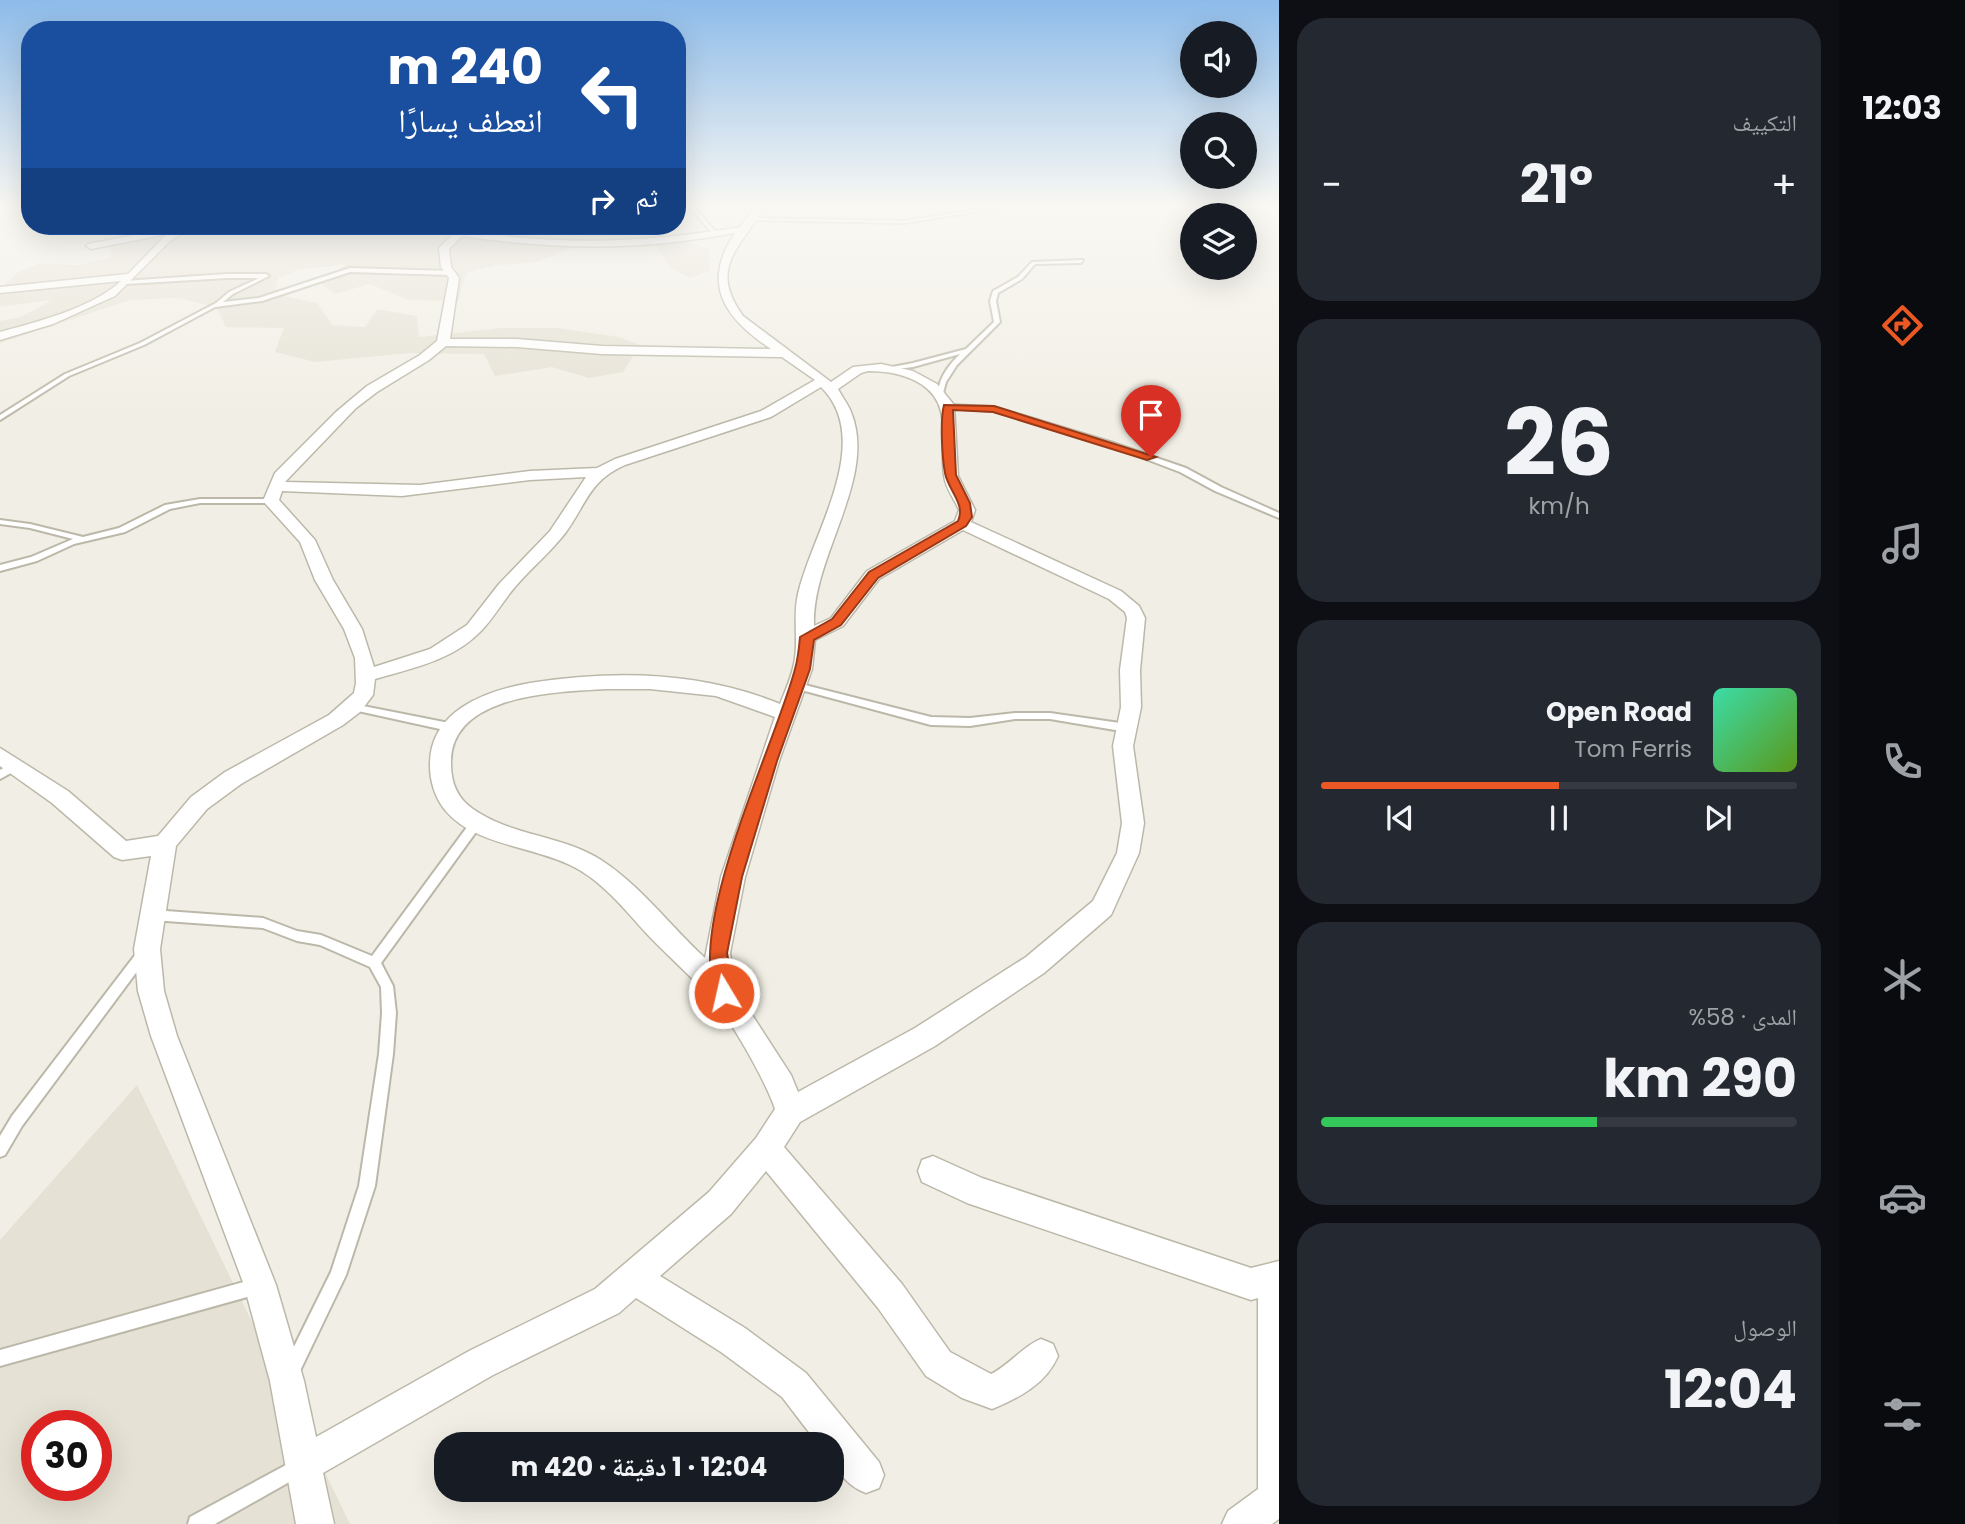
<!DOCTYPE html>
<html lang="ar">
<head>
<meta charset="utf-8">
<style>
  :root { --surface:#171b24; --page:#242831; --text:#f1f3f6; --muted:#9ea1a6; --line:#363941; --accent:#eb5823 }
  body { margin:0; font-family:Poppins,"Noto Naskh Arabic",sans-serif; background:var(--page); color:var(--text); direction:rtl; height:100vh; display:flex; flex-direction:column; font-size:26px; white-space:nowrap }
  * { box-sizing:border-box; margin:0 }
  p { font-size:23px; color:var(--muted) }
  .icon { flex:none; width:38px; height:38px; fill:none; stroke:currentColor; stroke-width:2; stroke-linecap:round; stroke-linejoin:round }
  .map { position:relative; flex:1; overflow:hidden; direction:ltr }
  .details { display:flex; flex-direction:column; gap:18px; padding:18px; background:#0d0f14; width:560px }
  .details>* { flex:none }
  .hud { position:absolute; left:21px; top:21px; width:665px; height:214px; border-radius:28px; box-shadow:0 7px 28px #0002; direction:rtl; background:#1a4fa0; color:#fff; overflow:hidden }
  .fabs { position:absolute; left:1180px; top:21px; display:grid; gap:14px }
  .fabs a { display:grid; place-items:center; width:77px; height:77px; border-radius:50%; background:var(--surface); box-shadow:0 7px 28px #0002; font-size:35px }
  .speed { position:absolute; left:21px; top:1410px; display:flex; gap:14px; font-size:35px; font-weight:700; text-align:center }
  .speed>* { display:grid; place-content:center; width:91px; height:91px; border-radius:50%; background:var(--surface); box-shadow:0 7px 28px #0002; line-height:1 }
  .speed .limit { border:10px solid #d22; background:#fff; color:#111 }
  .pin { position:absolute; display:grid; place-items:center; width:60px; height:60px; color:#fff; margin:-72px -30px; border-radius:50% 50% 50% 0; rotate:-45deg; box-shadow:0 0 7px #0007 }
  .pin .icon { rotate:45deg }
  .me { position:absolute; width:77px; margin:-38px; rotate:351deg; stroke-linejoin:round; filter:drop-shadow(0 0 5px #0008) }
  .turn { display:flex; align-items:center; gap:24px; height:147px; padding:0 28px; font-size:32px }
  .turn .icon { width:91px; height:91px; stroke-width:2.5 }
  .turn b { display:block; font-size:49px; line-height:60px }
  .then { display:flex; align-items:center; height:66px; padding:0 28px; background:#0003; gap:14px; font-size:26px }
  .big { font-size:52px; font-weight:700; line-height:1.1 }
  .details .widget { flex:1; display:flex; flex-direction:column; justify-content:center; gap:10px; min-width:0; padding:0 24px; border-radius:28px; background:var(--page) }
  .details .dial { align-items:center; gap:0 }
  .dial b { font-size:91px; line-height:1 }
  .song { display:flex; align-items:center; gap:21px }
  .cover { width:84px; height:84px; border-radius:10px; background:linear-gradient(135deg,hsl(160 70% 55%),hsl(90 70% 35%)) }
  .played { height:7px; border-radius:4px; background:linear-gradient(90deg,var(--accent) 50%,var(--line) 50%) }
  .keys { display:flex; justify-content:space-around; direction:ltr }
  .heat { display:flex; justify-content:space-between; align-items:center; font-size:38px; direction:ltr }
  .charge { height:10px; border-radius:5px; background:linear-gradient(90deg,#34c759 58%,var(--line) 0) }
  .trip { position:absolute; left:434px; top:1432px; width:410px; height:70px; border-radius:28px; background:var(--surface); box-shadow:0 7px 28px #0002; font-weight:700; line-height:70px; text-align:center; direction:rtl }
  main { display:flex; flex:1; min-height:0 }
  .tabs { display:flex; flex-direction:column; width:126px; justify-content:space-around; align-items:center; background:#090b0e; color:var(--muted) }
  .tabs .icon { width:49px; height:49px }
  .tabs .current { color:var(--accent) }
  .tabs b { font-size:32px; color:var(--text) }
  .map>svg:first-child { display:block }
  .residential { fill:#e5e1d4; fill-rule:evenodd }
  .lines { fill:none; stroke-linecap:round; stroke-linejoin:round }
  .service-casing { stroke:#bcb8a9; stroke-width:4 }
  .minor-casing { stroke:#bcb8a9; stroke-width:3 }
  .service { fill:#fff; fill-rule:evenodd }
  .minor { fill:#fff; fill-rule:evenodd }
  .route { fill:#eb5823; stroke:#993917; stroke-width:2 }
</style>
</head>
<body>
<main>
<nav class="tabs">
<b>12:03</b>
<svg class="icon current" aria-label="directions" viewBox="0 0 24 24"><path d="M12 3l9 9-9 9-9-9zM9 14v-3h6M13 9l2 2-2 2"/></svg>
<svg class="icon" aria-label="music" viewBox="0 0 24 24"><path d="M9 18V5l10-2v13"/><circle cx="6" cy="18" r="3"/><circle cx="16" cy="16" r="3"/></svg>
<svg class="icon" aria-label="phone" viewBox="0 0 24 24"><path d="M5 4h4l2 5-3 2q2 4 5 5l2-3 5 2v4C11 20 4 13 5 4z"/></svg>
<svg class="icon" aria-label="climate" viewBox="0 0 24 24"><path d="M12 3v18M4 7l16 10M4 17L20 7"/></svg>
<svg class="icon" aria-label="car" viewBox="0 0 24 24"><path d="M5 17H2v-5l4-1 3-4h7l3 4 3 1v5h-3M9 17h6M6 11h13"/><circle cx="7" cy="17" r="2"/><circle cx="17" cy="17" r="2"/></svg>
<svg class="icon" aria-label="filters" viewBox="0 0 24 24"><path d="M4 7h16M4 17h16"/><circle cx="9" cy="7" r="2"/><circle cx="15" cy="17" r="2"/></svg>
</nav>
<section class="details">
<div class="widget"><p>التكييف</p>
<div class="heat"><a>−</a><b class="big">21°</b><a>+</a></div>
</div>
<div class="widget dial"><b>26</b><p>km/h</p></div>
<div class="widget">
<div class="song"><i class="cover"></i><div><b>Open Road</b><p>Tom Ferris</p></div></div>
<div class="played"></div>
<div class="keys"><svg class="icon" aria-label="previous" viewBox="0 0 24 24"><path d="M18 5L8 12l10 7zM5 5v14"/></svg><svg class="icon" aria-label="pause" viewBox="0 0 24 24"><path d="M8 5v14M16 5v14"/></svg><svg class="icon" aria-label="next" viewBox="0 0 24 24"><path d="M6 5l10 7-10 7zM19 5v14"/></svg></div>
</div>
<div class="widget"><p>المدى · 58%</p><b class="big">290 km</b><div class="charge"></div></div>
<div class="widget"><p>الوصول</p><b class="big">12:04</b></div>
</section>
<div class="map">
<svg width="1279" height="1524" viewBox="0 0 1279 1524">
  <rect width="100%" height="100%" fill="#f1efe5"/>
  <g class="residential">
    <polygon points="144,226 675,226 678,228 660,234 709,249 710,271 690,278 670,268 655,244 575,247 534,263 496,265 466,273 458,301 409,300 370,284 335,294 319,282 346,264 298,270 278,278 275,294 317,303 332,325 365,327 377,309 417,316 419,337 502,328 557,328 619,337 640,345 623,372 589,378 552,367 495,376 484,354 410,353 315,362 275,352 284,328 226,327 216,307 178,298 130,300 0,343 0,321 21,317 52,300 0,307 0,289 18,272 38,264 79,265 110,258 112,247 120,238"/>
    <path d="M 137,1085 L 350,1524 L 0,1524 L 0,1240 ZM 37,1426 L 96,1426 L 96,1486 L 37,1486 Z"/>
  </g>
  <g class="lines">
    <g class="service-casing">
      <g id="service">
        <polygon points="687,204 692,204 718,235 714,235"/>
        <polygon points="1013,204 1025,204 904,223 753,220 751,219 753,218 904,221"/>
        <path d="M 1083,260 L 1081,263 L 1035,264 L 1022,279 L 998,293 L 996,301 L 1000,322 L 957,365 L 946,382 L 943,393 L 938,392 C 940,376 949,365 960,354 L 913,367 L 890,370 L 887,368 L 913,363 L 966,349 L 994,322 L 990,301 L 993,291 L 1018,277 L 1032,262 Z"/>
        <polygon points="350,268 450,271 453,273 450,275 350,272 262,301 215,307 144,345 69,376 0,420 0,415 65,374 140,343 216,303 229,292 259,278 227,278 126,284 124,281 227,274 266,274 269,276 233,294 223,302 259,298"/>
        <polygon points="948,405 994,407 1113,443 1186,468 1221,487 1279,513 1279,518 1215,491 1180,472 1109,445 994,411 946,408 946,406"/>
        <polygon points="200,499 271,499 275,501 271,503 200,503 170,509 125,532 74,544 37,561 0,571 0,565 31,557 73,539 30,528 0,524 0,520 30,524 83,537 119,528 165,505"/>
        <polygon points="797,683 931,717 970,718 1015,713 1050,713 1127,724 1132,728 1127,732 1050,719 1015,719 970,726 931,725 794,688 792,686 794,684"/>
        <polygon points="353,704 449,723 454,727 449,731 349,709 348,707 349,705"/>
        <polygon points="14,762 19,766 18,769 0,779 0,770"/>
        <polygon points="477,818 481,819 483,822 481,825 381,963 393,986 396,1013 393,1054 375,1186 346,1275 298,1375 292,1378 286,1375 283,1369 331,1272 359,1186 379,1054 382,1013 381,987 370,967 320,945 297,941 263,928 152,920 148,919 146,915 148,911 152,910 263,918 297,931 321,935 372,956 473,819"/>
        <polygon points="143,948 147,950 149,954 147,958 22,1126 5,1155 0,1157 0,1136 12,1116 139,950"/>
        <polygon points="258,1278 264,1280 266,1286 264,1292 258,1294 0,1366 0,1350"/>
        <polygon points="299,1458 305,1461 308,1467 305,1473 215,1524 188,1524 190,1517"/>
      </g>
    </g>
    <g class="minor-casing">
      <g id="minor">
        <path d="M 754,204 L 762,204 L 761,211 C 740,249 708,268 743,316 L 831,382 L 853,367 L 881,364 L 913,371 L 937,384 L 954,405 L 958,476 L 975,510 L 971,522 L 1121,591 L 1139,606 L 1145,618 L 1140,670 L 1141,707 L 1133,746 L 1144,823 L 1139,853 L 1111,915 L 1044,973 L 935,1046 L 800,1122 L 784,1147 L 902,1284 L 950,1352 L 991,1374 C 1009,1365 1022,1347 1041,1339 L 1053,1344 L 1058,1356 C 1046,1384 1019,1398 992,1409 L 962,1398 L 926,1376 L 878,1308 L 766,1171 L 731,1214 L 660,1276 L 745,1328 L 806,1373 L 879,1462 L 884,1475 L 879,1488 L 866,1493 C 845,1485 831,1466 831,1444 L 818,1444 L 782,1397 L 721,1352 L 636,1298 L 619,1313 L 493,1375 L 323,1473 L 334,1524 L 296,1524 L 270,1381 L 244,1285 L 151,1036 L 138,991 L 134,949 L 151,856 L 122,860 L 114,857 L 52,803 L 0,766 L 0,748 L 68,791 L 126,841 L 158,836 L 191,797 L 225,772 L 329,715 L 354,693 L 356,683 L 355,658 L 344,629 L 315,580 L 300,542 L 263,501 L 275,473 L 336,412 L 367,386 L 420,355 L 437,341 L 449,278 L 441,267 L 439,248 L 454,233 L 446,226 L 457,226 L 463,231 C 564,245 639,244 740,227 L 750,214 ZM 735,233 C 700,285 726,319 771,349 L 602,346 L 517,339 L 450,339 L 459,278 L 451,267 L 449,249 L 462,236 C 561,250 636,251 735,233 ZM 446,346 L 517,347 L 602,354 L 782,357 L 815,380 L 761,411 L 615,459 L 597,468 L 530,471 L 420,485 L 285,482 L 356,408 L 377,392 L 429,360 ZM 868,371 C 887,371 905,374 921,384 C 954,405 939,442 944,475 C 945,488 954,498 959,510 L 955,521 L 867,571 L 831,618 L 814,626 C 811,557 878,478 851,412 C 848,404 842,397 838,389 L 861,373 ZM 821,387 C 876,441 811,535 798,594 C 793,615 798,637 795,658 C 793,674 786,689 780,704 C 700,671 614,670 530,683 C 485,691 429,711 430,766 C 430,781 435,798 445,810 C 474,845 531,846 570,865 C 602,880 625,910 648,935 C 669,957 692,977 712,999 C 731,1019 767,1084 775,1109 L 756,1138 L 709,1192 L 595,1289 L 469,1351 L 316,1437 L 304,1381 L 276,1285 L 177,1036 L 164,991 L 160,949 L 176,846 L 207,809 L 241,784 L 343,725 L 360,712 L 373,695 L 375,679 C 413,668 454,660 482,630 C 494,617 503,601 515,587 C 531,568 551,552 566,532 C 587,503 589,481 625,465 L 771,417 ZM 586,477 L 550,531 L 499,584 L 467,625 L 430,649 L 374,667 L 362,629 L 333,580 L 315,540 L 279,500 L 282,491 L 402,496 L 530,480 ZM 963,530 L 1109,599 L 1125,612 L 1127,618 L 1120,670 L 1121,707 L 1113,746 L 1122,823 L 1117,853 L 1093,901 L 1026,957 L 915,1028 L 798,1092 L 791,1075 L 736,990 L 730,953 L 745,877 L 779,761 L 812,669 L 815,640 L 843,626 L 879,579 ZM 606,689 L 650,689 L 716,696 L 775,717 L 721,877 L 705,958 C 671,927 640,885 601,860 C 562,835 511,836 473,809 C 457,798 451,783 451,764 C 449,694 556,692 606,689 Z"/>
        <path d="M 181,226 L 193,226 L 170,241 L 115,296 L 53,324 L 0,340 L 0,332 C 37,322 92,308 121,281 L 0,293 L 0,287 L 128,274 L 167,234 L 91,249 L 86,246 L 88,244 Z"/>
        <polygon points="933,1156 982,1178 1251,1268 1279,1261 1279,1519 1272,1524 1222,1524 1228,1511 1258,1489 1258,1298 1251,1300 967,1203 922,1182 918,1171 922,1160"/>
      </g>
    </g>
    <use href="#service" class="service"/>
    <use href="#minor" class="minor"/>
  </g>
  <linearGradient id="sky" x2="0" y2="1"><stop stop-color="#8dbbe9"/><stop offset="0.49" stop-color="#f9f8f3"/><stop offset="1" stop-color="#f9f8f3" stop-opacity="0"/></linearGradient>
  <rect width="1279" height="418" fill="url(#sky)"/>
  <path class="route" d="M 944,405 L 994,406 L 1156,457 L 1147,460 L 993,412 L 953,410 L 956,475 L 970,503 L 972,517 L 966,526 L 878,578 L 841,625 L 814,640 L 810,669 L 777,761 L 742,877 L 727,953 L 734,993 L 731,999 L 724,1002 L 717,999 C 684,927 775,746 795,669 C 798,659 799,648 800,637 L 832,619 L 869,572 L 958,521 C 966,504 948,490 945,473 C 942,457 940,420 944,405 Z"/>
</svg>
<div class="fabs">
<a><svg class="icon" aria-label="sound" viewBox="0 0 24 24"><path d="M4 9h4l5-4v14l-5-4H4zM17 9q2 3 0 6"/></svg></a>
<a><svg class="icon" aria-label="search" viewBox="0 0 24 24"><circle cx="10" cy="10" r="6"/><path d="M15 15l6 6"/></svg></a>
<a><svg class="icon" aria-label="layers" viewBox="0 0 24 24"><path d="M12 4l9 5-9 5-9-5zM3 14l9 5 9-5"/></svg></a>
</div>
<div class="speed"><div class="limit">30</div></div>
<div class="pin" style="left:1151px;top:457px;background:#d93025"><svg class="icon" aria-label="arrive" viewBox="0 0 24 24"><path d="M6 21V4h12l-3 4 3 4H6"/></svg></div>
<svg class="me" style="left:724px;top:993px" viewBox="-20 -20 40 40"><circle r="17" fill="#eb5823" stroke="#fff" stroke-width="3"/><path d="M0-11L8 9 0 5-8 9z" fill="#fff"/></svg>
<div class="trip">12:04 · 1 دقيقة · 420 m</div>
<div class="hud">
<div class="turn"><svg class="icon" aria-label="left" viewBox="0 0 24 24"><path d="M17 20v-9H6M10 6l-5 5 5 5"/></svg><div><b>240 m</b>انعطف يسارًا</div></div>
<div class="then">ثم<svg class="icon" aria-label="right" viewBox="0 0 24 24"><path d="M7 20v-9h11M14 6l5 5-5 5"/></svg></div>
</div>
</div>
</main>
</body>
</html>
